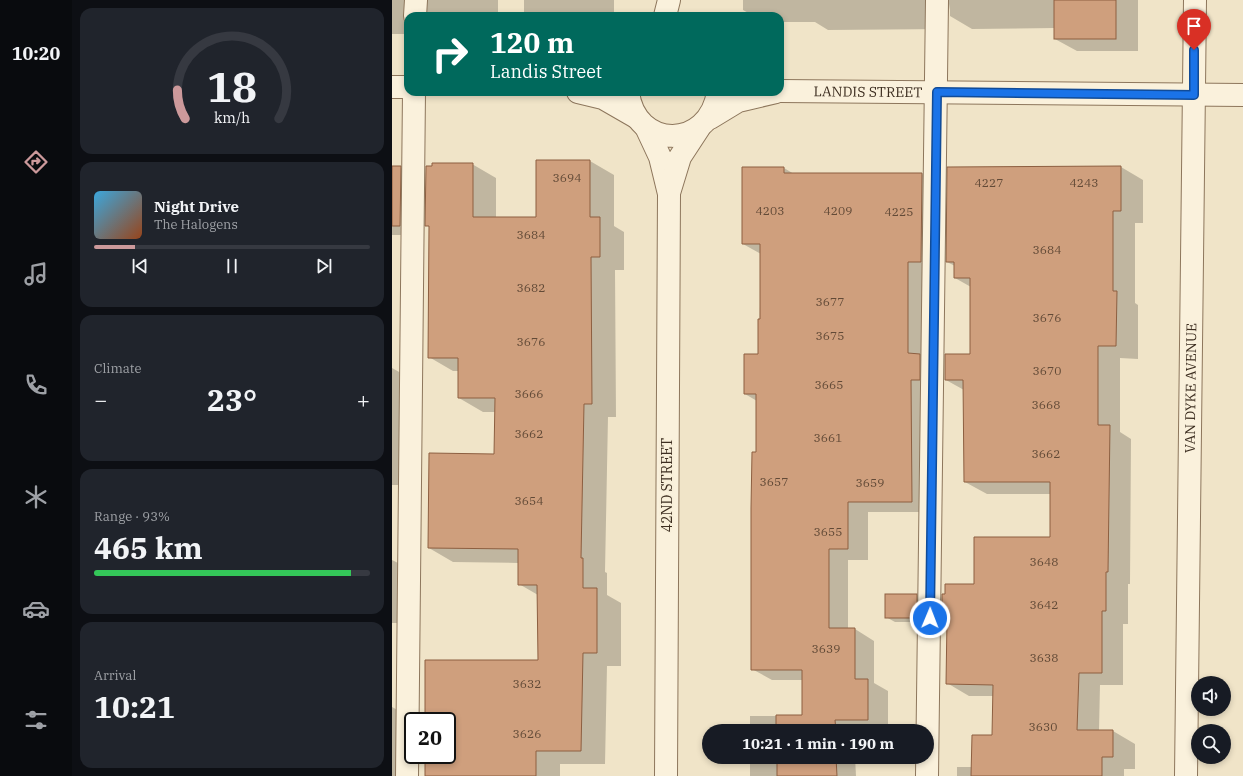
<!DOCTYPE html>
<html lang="en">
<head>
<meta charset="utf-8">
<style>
  :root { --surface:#171b24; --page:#20242c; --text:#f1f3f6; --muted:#9ea1a6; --line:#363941; --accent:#cc999b }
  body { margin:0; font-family:"IBM Plex Serif",serif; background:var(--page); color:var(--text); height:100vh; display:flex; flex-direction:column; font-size:15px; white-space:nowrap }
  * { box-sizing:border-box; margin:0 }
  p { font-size:13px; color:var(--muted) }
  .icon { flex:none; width:22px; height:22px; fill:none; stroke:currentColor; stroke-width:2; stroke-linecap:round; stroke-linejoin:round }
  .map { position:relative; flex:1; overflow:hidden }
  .side { display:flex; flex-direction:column; gap:8px; padding:8px; background:#0d0f14; width:320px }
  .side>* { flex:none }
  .hud { position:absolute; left:12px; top:12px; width:380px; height:84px; border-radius:12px; box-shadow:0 2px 6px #0003; background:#00695c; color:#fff; overflow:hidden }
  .fabs { position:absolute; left:799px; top:676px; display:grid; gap:8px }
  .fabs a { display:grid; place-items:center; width:40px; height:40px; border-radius:50%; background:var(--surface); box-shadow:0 2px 6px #0003; font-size:20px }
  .speed { position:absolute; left:12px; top:712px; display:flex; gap:8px; font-size:20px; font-weight:700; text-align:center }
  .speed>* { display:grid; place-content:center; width:52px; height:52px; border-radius:50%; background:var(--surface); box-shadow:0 2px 6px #0003; line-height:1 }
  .speed .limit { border:2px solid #111; border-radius:6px; background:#fff; color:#111 }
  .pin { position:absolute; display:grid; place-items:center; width:34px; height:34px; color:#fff; margin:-41px -17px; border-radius:50% 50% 50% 0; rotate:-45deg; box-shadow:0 0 4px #0007 }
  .pin .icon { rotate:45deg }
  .me { position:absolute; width:44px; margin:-22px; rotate:1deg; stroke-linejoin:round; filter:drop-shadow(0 0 3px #0008) }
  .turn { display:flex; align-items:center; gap:14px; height:84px; padding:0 20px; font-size:18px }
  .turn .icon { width:52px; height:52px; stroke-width:2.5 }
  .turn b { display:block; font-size:28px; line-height:34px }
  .big { font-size:30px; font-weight:700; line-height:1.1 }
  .side .widget { flex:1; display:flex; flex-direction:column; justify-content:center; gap:6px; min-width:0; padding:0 14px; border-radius:12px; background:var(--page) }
  .side .dial { align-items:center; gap:0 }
  .dial svg { height:104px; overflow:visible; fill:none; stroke:var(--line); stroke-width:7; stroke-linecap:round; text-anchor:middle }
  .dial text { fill:var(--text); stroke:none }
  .song { display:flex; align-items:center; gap:12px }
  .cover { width:48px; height:48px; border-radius:6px; background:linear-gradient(135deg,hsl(200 70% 55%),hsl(20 70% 35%)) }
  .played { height:4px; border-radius:2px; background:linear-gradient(90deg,var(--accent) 15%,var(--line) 15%) }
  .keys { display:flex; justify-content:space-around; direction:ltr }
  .heat { display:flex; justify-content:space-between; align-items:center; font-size:22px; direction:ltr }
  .charge { height:6px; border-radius:3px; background:linear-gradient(90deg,#34c759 93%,var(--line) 0) }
  .trip { position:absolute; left:310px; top:724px; width:232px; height:40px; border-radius:20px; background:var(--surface); box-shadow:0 2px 6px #0003; font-weight:700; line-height:40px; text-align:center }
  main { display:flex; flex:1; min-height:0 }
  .dock { display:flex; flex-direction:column; width:72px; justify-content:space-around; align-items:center; background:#090b0e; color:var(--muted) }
  .dock .icon { width:28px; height:28px }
  .dock .selected { color:var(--accent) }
  .dock b { font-size:18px; color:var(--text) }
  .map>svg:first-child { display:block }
  .shadow { fill:#0003 }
  .building { fill:#cf9f7d; stroke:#8d5f41 }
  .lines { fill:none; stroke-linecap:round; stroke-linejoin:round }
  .minor-casing { stroke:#8d765c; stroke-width:24 }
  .minor { stroke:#faf1dc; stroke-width:22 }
  .route-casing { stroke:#114b97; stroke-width:10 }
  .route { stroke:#1a73e8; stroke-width:7 }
  .labels { text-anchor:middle; stroke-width:3; stroke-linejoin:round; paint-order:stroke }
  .number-label { font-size:12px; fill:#624a37 }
  .street-label { font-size:14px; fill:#3d2e20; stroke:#f7eed8 }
</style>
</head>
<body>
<main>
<nav class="dock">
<b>10:20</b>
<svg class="icon selected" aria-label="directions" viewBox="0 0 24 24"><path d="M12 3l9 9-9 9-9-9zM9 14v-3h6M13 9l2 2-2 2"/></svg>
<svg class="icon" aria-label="music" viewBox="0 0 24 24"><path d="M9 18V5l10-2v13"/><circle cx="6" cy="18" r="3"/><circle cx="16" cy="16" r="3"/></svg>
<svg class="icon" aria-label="phone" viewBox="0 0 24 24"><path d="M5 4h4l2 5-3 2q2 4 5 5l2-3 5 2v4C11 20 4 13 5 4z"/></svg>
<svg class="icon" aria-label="climate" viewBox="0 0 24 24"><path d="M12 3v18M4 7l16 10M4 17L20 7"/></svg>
<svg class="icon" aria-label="car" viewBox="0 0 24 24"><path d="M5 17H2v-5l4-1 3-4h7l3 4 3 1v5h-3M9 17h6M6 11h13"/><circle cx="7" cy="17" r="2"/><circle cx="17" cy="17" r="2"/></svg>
<svg class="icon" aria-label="filters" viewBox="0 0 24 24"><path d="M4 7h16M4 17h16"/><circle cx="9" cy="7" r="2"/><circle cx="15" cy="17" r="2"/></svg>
</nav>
<section class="side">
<div class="widget dial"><svg viewBox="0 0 100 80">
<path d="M14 69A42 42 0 1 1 86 69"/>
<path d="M14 69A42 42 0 0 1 8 47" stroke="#cc999b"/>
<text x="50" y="56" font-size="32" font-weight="700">18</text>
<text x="50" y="72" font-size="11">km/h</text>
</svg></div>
<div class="widget">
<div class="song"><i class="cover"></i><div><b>Night Drive</b><p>The Halogens</p></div></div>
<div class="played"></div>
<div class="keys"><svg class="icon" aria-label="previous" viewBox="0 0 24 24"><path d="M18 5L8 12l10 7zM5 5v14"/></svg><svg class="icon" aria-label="pause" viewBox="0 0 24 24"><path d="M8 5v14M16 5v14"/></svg><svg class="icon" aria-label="next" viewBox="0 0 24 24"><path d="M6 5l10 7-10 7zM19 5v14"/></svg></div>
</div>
<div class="widget"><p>Climate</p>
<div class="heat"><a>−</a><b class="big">23°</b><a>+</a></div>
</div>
<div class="widget"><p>Range · 93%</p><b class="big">465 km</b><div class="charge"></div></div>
<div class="widget"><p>Arrival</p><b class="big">10:21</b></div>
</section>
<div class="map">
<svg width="851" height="776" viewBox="0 0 851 776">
  <rect width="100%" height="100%" fill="#f0e4c8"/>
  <g class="shadow">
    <polygon points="0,0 106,0 106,16 16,16 16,34 0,34"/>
    <rect x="132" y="0" width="90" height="16"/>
    <polygon points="351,0 746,0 746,51 685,51 663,39 663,28 580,29 558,16 558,4 554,29 436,30 423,22 388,22 388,16 362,16 351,10"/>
    <polygon points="198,161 222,175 222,226 232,232 232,270 223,270 224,417 216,417 213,572 215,573 215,595 229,603 229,666 215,666 213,764 168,764 168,776 33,776 33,755 55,755 55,721 34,721 147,661 146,595 127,584 127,563 61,562 37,548 103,455 104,412 91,412 67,398 67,371 61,371 37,357 38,227 34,225 80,164 104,178 104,218 145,218"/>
    <polygon points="0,167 8,167 26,177 25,235 0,235"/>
    <polygon points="729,167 751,180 751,223 743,223 743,303 746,305 746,359 728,358 728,432 739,439 738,584 736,584 736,624 731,624 731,685 708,685 707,731 721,731 743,744 743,769 732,769 732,776 565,776 565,767 580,767 601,736 602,696 577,696 555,683 556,621 551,617 554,595 583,585 659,538 659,494 595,494 573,482 572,390 554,380 579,355 579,287 563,278 563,266 555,262"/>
    <polygon points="392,168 402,174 530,174 550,185 540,512 476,512 476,560 456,560 456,629 463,629 482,641 482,683 496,691 496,731 358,731 358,716 411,716 411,680 380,680 360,669 365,401 353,394 367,355 369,254 351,244"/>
    <polygon points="0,368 18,378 18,485 0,485"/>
    <polygon points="0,560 20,570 20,623 0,623"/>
    <polygon points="525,595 533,600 533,622 503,622 494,617"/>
    <polygon points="0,707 13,714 12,776 0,776"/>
    <polygon points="358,757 463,757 464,776 358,776"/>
  </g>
  <g class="building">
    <rect x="662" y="0" width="62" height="39"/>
    <polygon points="144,160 198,160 198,217 208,217 208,257 199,257 200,404 192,404 189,558 191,558 191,588 205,588 205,653 191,653 189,751 144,751 144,776 33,776 33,755 55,755 55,721 33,721 33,660 146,660 145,585 126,585 126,549 36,548 37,453 102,454 103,398 66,398 66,358 36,358 37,226 33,226 34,166 40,166 40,163 81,163 81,217 144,217"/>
    <polygon points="0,166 9,166 8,226 0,226"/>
    <polygon points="729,166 729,211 721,211 721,291 725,291 724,346 706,346 706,425 718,425 716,572 714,572 714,611 710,611 710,673 687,673 685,730 721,730 721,757 710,757 710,776 579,776 580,735 600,735 601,685 554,684 555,620 553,620 553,618 550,618 550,594 553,594 553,584 582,584 582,537 658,537 658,482 572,482 571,380 553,380 553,354 578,354 578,278 562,278 562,262 554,262 555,167"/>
    <polygon points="350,167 392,167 392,173 530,173 529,262 516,262 516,353 528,354 528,380 519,380 520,502 456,502 456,549 437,549 437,628 463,628 463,679 476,679 476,720 443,720 444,731 384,731 384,715 410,715 410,670 359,670 359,508 360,452 364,452 364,394 352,394 352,354 366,354 366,319 368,319 368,244 350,244"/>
    <rect x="493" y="594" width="32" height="24"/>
    <polygon points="385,757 444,757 445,776 385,776"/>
  </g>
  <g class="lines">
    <g class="minor-casing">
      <g id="minor">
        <polyline points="23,16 24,0"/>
        <polyline points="273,16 277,0"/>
        <polyline points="0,87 16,87"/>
        <path id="s1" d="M 388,91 L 851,95"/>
        <polyline points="186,92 211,98 244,117"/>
        <path d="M 236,92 C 243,150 317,151 326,92"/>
        <polyline points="318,118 346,101 384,92"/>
        <polyline points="254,127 268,157 277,194 274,776"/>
        <polyline points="277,193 288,157 307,128"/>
        <polyline points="15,776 22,92"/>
        <polyline points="535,776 545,0"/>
        <path id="s2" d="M 794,776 L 803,0"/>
      </g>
    </g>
    <use href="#minor" class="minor"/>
  </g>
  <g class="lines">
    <g class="route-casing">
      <polyline id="route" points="538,618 545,92 802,95 802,50"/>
    </g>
    <use href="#route" class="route"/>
  </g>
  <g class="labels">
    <g class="number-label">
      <text x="175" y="182">3694</text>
      <text x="597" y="187">4227</text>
      <text x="692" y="187">4243</text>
      <text x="378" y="215">4203</text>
      <text x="446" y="215">4209</text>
      <text x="507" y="216">4225</text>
      <text x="139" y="239">3684</text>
      <text x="655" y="254">3684</text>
      <text x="139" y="292">3682</text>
      <text x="438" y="306">3677</text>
      <text x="655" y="322">3676</text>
      <text x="438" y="340">3675</text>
      <text x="139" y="346">3676</text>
      <text x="655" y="375">3670</text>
      <text x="437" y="389">3665</text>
      <text x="137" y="398">3666</text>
      <text x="654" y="409">3668</text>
      <text x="137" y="438">3662</text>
      <text x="436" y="442">3661</text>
      <text x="654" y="458">3662</text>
      <text x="382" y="486">3657</text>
      <text x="478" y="487">3659</text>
      <text x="137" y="505">3654</text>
      <text x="436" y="536">3655</text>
      <text x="652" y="566">3648</text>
      <text x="652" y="609">3642</text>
      <text x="434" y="653">3639</text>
      <text x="652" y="662">3638</text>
      <text x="135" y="688">3632</text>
      <text x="651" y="731">3630</text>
      <text x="135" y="738">3626</text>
    </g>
    <g class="street-label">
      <text dy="5" stroke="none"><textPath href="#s1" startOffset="88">LANDIS STREET</textPath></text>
      <text dy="5" stroke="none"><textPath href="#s2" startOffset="388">VAN DYKE AVENUE</textPath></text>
      <text transform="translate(275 485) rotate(-90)" y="5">42ND STREET</text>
    </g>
  </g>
</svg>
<div class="fabs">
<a><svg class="icon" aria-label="sound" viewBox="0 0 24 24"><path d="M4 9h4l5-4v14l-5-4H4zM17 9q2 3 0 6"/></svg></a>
<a><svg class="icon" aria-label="search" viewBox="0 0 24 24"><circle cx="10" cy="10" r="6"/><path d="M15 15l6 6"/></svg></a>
</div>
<div class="speed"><div class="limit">20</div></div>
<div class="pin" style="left:802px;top:50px;background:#d93025"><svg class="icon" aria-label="arrive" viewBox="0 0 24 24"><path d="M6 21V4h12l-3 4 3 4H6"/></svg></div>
<svg class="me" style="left:538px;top:618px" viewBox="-20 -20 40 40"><circle r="17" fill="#1a73e8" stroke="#fff" stroke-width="3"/><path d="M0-11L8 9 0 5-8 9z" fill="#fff"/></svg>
<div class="trip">10:21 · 1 min · 190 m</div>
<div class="hud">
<div class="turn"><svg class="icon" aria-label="right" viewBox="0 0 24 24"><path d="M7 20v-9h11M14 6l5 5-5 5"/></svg><div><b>120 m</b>Landis Street</div></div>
</div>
</div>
</main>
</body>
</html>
